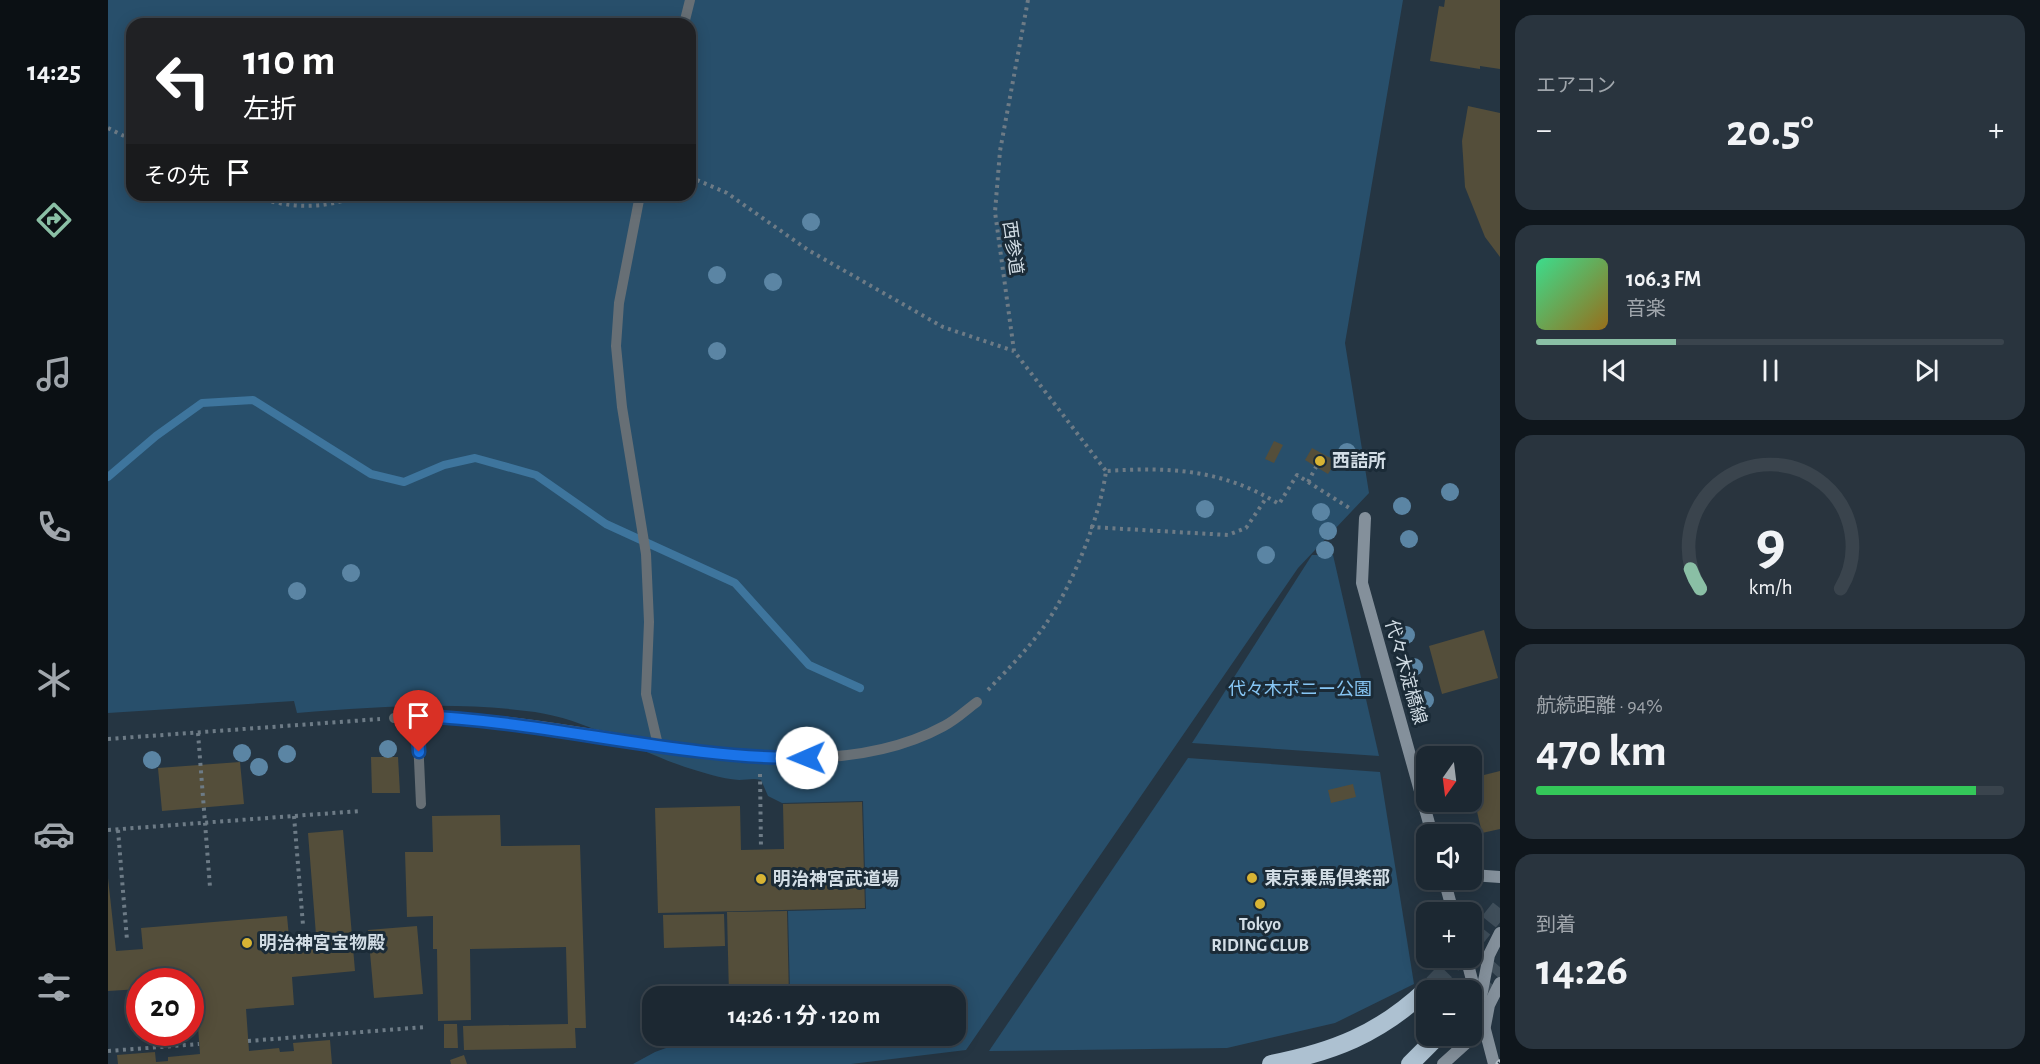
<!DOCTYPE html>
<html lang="ja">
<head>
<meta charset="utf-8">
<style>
  :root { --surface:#1c2832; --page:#29343e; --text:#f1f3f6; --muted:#a0a6ac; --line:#3a444d; --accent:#8abfa5 }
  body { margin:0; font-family:"Alegreya Sans","Noto Sans JP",sans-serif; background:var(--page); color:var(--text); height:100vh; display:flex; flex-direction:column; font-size:22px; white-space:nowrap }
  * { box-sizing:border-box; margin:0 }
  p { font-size:20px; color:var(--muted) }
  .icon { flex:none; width:33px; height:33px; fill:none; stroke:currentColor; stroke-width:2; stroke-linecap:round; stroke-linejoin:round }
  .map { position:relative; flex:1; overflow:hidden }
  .sheet { display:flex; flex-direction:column; gap:15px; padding:15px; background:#0f161c; width:540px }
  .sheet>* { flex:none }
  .top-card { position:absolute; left:18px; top:18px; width:570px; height:183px; border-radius:18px; box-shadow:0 3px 15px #0003,0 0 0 2px var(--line); background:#202124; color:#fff; overflow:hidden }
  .needle { width:39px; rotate:194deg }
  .buttons { position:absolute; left:1308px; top:746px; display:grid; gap:12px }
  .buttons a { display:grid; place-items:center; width:66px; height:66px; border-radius:12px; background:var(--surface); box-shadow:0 3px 15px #0003,0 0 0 2px var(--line); font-size:30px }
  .speed { position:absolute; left:18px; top:968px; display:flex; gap:12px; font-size:30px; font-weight:700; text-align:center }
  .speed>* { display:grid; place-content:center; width:78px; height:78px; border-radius:50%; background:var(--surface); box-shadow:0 3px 15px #0003,0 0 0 2px var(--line); line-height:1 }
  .speed .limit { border:9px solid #d22; background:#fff; color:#111 }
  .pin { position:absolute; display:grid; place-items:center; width:51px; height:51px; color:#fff; margin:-62px -26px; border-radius:50% 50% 50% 0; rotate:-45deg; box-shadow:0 0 6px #0007 }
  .pin .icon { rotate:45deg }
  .me { position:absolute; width:66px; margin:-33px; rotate:269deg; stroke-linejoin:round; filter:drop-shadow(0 0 4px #0008) }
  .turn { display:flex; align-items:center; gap:21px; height:126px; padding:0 18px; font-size:27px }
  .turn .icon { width:78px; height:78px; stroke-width:2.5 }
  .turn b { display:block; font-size:42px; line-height:51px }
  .then { display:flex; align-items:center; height:57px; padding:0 18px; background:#0003; gap:12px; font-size:22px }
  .big { font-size:45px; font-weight:700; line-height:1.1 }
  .sheet .card { flex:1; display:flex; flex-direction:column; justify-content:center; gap:9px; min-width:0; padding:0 21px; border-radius:18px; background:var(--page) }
  .sheet .dial { align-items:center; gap:0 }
  .dial svg { height:156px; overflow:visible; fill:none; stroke:var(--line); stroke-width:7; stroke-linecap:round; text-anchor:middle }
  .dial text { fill:var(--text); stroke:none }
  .song { display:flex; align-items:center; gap:18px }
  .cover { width:72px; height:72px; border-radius:9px; background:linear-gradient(135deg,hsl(150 70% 55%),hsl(40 70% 35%)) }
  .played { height:6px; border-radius:3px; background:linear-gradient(90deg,var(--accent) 30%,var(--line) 30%) }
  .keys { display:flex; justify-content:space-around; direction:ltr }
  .heat { display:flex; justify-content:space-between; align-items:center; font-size:33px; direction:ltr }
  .charge { height:9px; border-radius:4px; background:linear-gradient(90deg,#34c759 94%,var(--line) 0) }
  .trip { position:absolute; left:534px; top:986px; width:324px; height:60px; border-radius:18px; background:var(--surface); box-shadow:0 3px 15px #0003,0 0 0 2px var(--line); font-weight:700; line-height:60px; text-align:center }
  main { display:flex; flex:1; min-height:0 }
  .tabs { display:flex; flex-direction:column; width:108px; justify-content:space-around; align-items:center; background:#0b1014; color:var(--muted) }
  .tabs .icon { width:42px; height:42px }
  .tabs .active { color:var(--accent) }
  .tabs b { font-size:27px; color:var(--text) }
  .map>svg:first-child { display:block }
  .green { fill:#284f6b; fill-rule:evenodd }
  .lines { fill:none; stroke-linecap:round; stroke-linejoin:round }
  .stream { stroke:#3e759d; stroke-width:8 }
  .building { fill:#544e3a }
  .highway-tunnel { stroke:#3f4e5a; stroke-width:18; stroke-dasharray:18 9; stroke-linecap:butt }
  .path { stroke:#6d7b86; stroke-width:4; stroke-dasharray:3 4.5; stroke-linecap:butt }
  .lane { stroke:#676f75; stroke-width:10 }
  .secondary { stroke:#84909b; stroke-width:12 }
  .highway { stroke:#adc1d1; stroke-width:18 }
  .rail-casing { stroke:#b6c2cb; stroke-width:7 }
  .rail { stroke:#1b2b37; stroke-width:4.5; stroke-dasharray:14; stroke-linecap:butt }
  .tree { fill:#5b85a4 }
  .route-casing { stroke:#114b97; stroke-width:15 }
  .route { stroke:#1a73e8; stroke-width:10 }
  .poi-dot { fill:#d8b434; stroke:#1b2b37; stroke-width:2 }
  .labels { text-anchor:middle; stroke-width:6; stroke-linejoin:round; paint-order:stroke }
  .street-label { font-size:18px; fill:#d2dde5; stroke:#1b2b37 }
  .poi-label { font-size:18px; font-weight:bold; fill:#d2dde5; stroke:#1b2b37; text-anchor:start }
  .park-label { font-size:18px; fill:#87c6f4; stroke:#1b2b37 }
</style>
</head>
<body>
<main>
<nav class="tabs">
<b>14:25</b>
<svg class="icon active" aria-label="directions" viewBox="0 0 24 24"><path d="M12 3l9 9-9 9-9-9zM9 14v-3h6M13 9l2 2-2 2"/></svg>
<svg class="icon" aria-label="music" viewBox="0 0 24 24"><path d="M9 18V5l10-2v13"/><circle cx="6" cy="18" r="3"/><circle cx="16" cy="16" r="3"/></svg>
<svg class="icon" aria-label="phone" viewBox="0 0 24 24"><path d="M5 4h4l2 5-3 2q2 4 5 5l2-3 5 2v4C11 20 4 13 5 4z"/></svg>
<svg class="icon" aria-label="climate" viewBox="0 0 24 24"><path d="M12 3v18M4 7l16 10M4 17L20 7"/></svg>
<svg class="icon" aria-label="car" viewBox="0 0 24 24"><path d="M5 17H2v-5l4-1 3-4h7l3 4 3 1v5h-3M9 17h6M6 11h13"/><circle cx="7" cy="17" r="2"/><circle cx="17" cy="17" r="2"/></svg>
<svg class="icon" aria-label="filters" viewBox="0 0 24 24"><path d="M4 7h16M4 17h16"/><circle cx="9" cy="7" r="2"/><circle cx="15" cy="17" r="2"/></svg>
</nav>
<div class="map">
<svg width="1392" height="1064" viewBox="0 0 1392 1064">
  <rect width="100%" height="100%" fill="#253542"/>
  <g class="green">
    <path d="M 0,0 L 1295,0 L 1237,343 L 1261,493 L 1190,568 L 858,1050 L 743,1064 L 525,1064 L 547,1052 L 580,1040 L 682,1035 L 848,1035 L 848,996 L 682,996 L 680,911 L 758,909 L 755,801 L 674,803 L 660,796 L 653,780 C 645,778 639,780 631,780 C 613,779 594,772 577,767 C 527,750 480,720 427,712 C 348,701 268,707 189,713 L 186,701 L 0,713 ZM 24,24 L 582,24 L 582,195 L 24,195 Z"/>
    <polygon points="1204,555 1225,555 1271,756 1084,743"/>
    <polygon points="1080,758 1272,772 1306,984 1227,1023 1119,1048 881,1051"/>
  </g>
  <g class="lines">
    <polyline class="stream" points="0,477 48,436 94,403 145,400 263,474 296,482 336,465 367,458 428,475 498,524 627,583 701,665 752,688"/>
  </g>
  <g class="building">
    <polygon points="1337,0 1392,0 1392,69 1372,66 1372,69 1322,61 1331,6 1336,7"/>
    <polygon points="1360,106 1392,113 1392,257 1377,237 1357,187 1354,141"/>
    <polygon points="1166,441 1175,445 1166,463 1157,459"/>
    <polygon points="1204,448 1228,461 1220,474 1197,460"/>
    <polygon points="1376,630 1390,678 1334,694 1321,646"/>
    <polygon points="263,757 290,757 292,793 264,793"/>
    <polygon points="132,762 136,804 54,811 50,768"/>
    <polygon points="1392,771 1392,829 1374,833 1364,790 1364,778"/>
    <polygon points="1245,784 1248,797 1223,803 1220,790"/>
    <polygon points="754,802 757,908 550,913 547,808 632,806 633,850 676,849 675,804"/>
    <polygon points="392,815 393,846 472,845 478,1028 467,1028 468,1048 356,1050 355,1026 460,1024 458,947 362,949 363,1020 330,1021 329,949 325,949 325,916 299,917 297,852 325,852 324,816"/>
    <polygon points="235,830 247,971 184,977 186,1005 138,1009 141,1051 171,1048 172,1052 186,1051 185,1043 222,1040 224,1064 10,1064 9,1055 47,1052 48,1062 60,1061 60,1057 92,1054 89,1013 82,1013 82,981 32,981 32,989 0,991 0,878 8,951 35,949 33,928 179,916 181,937 208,935 200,833"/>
    <polygon points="679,911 681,996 621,996 619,912"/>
    <polygon points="616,914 617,946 556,948 555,915"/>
    <polygon points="309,926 315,994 266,998 260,930"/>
    <polygon points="336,1024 349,1024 350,1048 336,1048"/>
    <polygon points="356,1055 359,1064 343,1064 342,1060"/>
  </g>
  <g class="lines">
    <g class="highway-tunnel">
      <polyline points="1364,943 1392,908"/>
      <polyline points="1325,984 1351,957"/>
      <polyline points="1368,994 1392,967"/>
    </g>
    <g class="path">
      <polyline points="920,0 892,151 887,212 906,351 998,471"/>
      <polyline points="0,128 24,140"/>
      <polyline points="582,177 619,193 700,250 835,327 906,351"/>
      <path d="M 142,195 C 181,209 214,210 253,195"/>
      <polyline points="1200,482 1208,467"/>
      <polyline points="982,527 1120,535 1138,528 1159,497"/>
      <path d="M 880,690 C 899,670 919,650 935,628 C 963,589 992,518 998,471 C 1062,467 1114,469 1171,504 L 1189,475 L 1243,509"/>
      <polyline points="90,733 102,887"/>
      <polyline points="0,739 272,719"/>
      <polyline points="652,774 653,849"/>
      <polyline points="186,816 195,925"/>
      <polyline points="0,830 252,811"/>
      <polyline points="10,830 19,940"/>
      <polyline points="140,1041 317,1027"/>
      <polyline points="0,1051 91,1044"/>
    </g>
    <g class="lane">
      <polyline points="576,24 582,0"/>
      <polyline points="532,195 511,303 508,346 514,407 538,554 541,622 538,694 550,745"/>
      <polyline points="309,716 313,804"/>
      <path d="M 286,718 C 372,712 466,731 551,745 C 642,759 752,772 836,726 C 848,720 858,710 869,702"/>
    </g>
    <g class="secondary">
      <polyline points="1257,518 1254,583 1324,834"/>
      <polyline points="1364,875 1392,877"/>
      <polyline points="1336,879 1345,912"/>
      <polyline points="1358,957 1386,1064"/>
      <polyline points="1373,997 1381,955 1392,933"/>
      <polyline points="1335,1064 1377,1026 1381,1005 1392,983"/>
    </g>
    <g class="highway">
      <path d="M 1163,1064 C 1225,1052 1271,1034 1318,990"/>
      <polyline points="1302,1064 1331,1035"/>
    </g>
    <g class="rail-casing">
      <polyline id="rail" points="1391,1064 1392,1063"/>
    </g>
    <use href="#rail" class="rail"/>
  </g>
  <g class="tree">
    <circle cx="703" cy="222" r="9"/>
    <circle cx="609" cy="275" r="9"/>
    <circle cx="665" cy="282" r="9"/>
    <circle cx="609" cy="351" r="9"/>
    <circle cx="1239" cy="452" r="9"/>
    <circle cx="1342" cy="492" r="9"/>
    <circle cx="1294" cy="506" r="9"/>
    <circle cx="1097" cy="509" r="9"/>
    <circle cx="1213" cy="512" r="9"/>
    <circle cx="1220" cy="531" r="9"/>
    <circle cx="1301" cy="539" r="9"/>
    <circle cx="1217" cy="550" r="9"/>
    <circle cx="1158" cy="555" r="9"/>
    <circle cx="243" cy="573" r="9"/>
    <circle cx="189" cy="591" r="9"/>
    <circle cx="1298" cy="635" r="9"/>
    <circle cx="1306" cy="667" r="9"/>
    <circle cx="1317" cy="700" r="9"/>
    <circle cx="280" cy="749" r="9"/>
    <circle cx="134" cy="753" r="9"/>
    <circle cx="179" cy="754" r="9"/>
    <circle cx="44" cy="760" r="9"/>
    <circle cx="151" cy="767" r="9"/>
  </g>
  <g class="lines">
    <g class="route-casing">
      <path id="route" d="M 311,752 L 309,716 C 440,721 568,759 699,758"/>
    </g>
    <use href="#route" class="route"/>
  </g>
  <g class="poi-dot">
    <circle cx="1212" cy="461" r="6"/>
    <circle cx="1144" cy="878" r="6"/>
    <circle cx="653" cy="879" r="6"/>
    <circle cx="1152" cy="904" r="6"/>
    <circle cx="139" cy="943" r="6"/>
  </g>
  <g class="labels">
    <g class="street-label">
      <text transform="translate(905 248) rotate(82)" y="6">西参道</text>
      <text transform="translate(1298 672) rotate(74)" y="6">代々木淀橋線</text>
    </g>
    <g class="poi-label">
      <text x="1224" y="467">西詰所</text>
      <text x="1156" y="884">東京乗馬倶楽部</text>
      <text x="665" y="885">明治神宮武道場</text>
      <text x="1152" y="930" text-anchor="middle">Tokyo<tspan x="1152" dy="21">RIDING CLUB</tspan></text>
      <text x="151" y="949">明治神宮宝物殿</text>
    </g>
    <g class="park-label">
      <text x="1192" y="695">代々木ポニー公園</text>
    </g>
  </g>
</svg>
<div class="buttons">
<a><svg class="needle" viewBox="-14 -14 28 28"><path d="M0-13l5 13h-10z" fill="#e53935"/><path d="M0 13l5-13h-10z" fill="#a0a6ac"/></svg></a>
<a><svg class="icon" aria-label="sound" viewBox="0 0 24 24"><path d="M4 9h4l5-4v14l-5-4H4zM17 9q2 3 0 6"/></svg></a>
<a>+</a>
<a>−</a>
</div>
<div class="speed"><div class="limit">20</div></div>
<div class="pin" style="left:311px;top:752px;background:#d93025"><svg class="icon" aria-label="arrive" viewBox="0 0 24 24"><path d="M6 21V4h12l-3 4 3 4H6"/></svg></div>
<svg class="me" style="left:699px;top:758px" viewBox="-20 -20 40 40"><circle r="19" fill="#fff"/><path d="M0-13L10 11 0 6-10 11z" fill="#1a73e8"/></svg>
<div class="trip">14:26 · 1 分 · 120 m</div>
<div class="top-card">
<div class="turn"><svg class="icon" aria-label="left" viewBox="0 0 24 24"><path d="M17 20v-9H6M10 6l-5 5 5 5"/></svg><div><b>110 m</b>左折</div></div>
<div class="then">その先<svg class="icon" aria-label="arrive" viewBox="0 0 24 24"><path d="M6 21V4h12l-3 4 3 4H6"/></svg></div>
</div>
</div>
<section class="sheet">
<div class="card"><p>エアコン</p>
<div class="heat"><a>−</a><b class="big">20.5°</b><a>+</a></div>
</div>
<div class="card">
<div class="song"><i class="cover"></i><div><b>106.3 FM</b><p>音楽</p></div></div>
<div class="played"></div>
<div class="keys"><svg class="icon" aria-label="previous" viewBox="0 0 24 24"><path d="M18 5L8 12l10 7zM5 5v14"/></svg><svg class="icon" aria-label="pause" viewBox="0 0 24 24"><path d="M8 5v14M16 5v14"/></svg><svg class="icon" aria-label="next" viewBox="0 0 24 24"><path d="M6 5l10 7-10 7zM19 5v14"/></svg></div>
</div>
<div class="card dial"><svg viewBox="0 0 100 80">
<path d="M14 69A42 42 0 1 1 86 69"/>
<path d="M14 69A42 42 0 0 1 9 59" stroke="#8abfa5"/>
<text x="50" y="56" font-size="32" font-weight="700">9</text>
<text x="50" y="72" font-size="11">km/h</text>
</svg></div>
<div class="card"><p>航続距離 · 94%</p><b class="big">470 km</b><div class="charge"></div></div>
<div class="card"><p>到着</p><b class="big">14:26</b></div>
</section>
</main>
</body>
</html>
